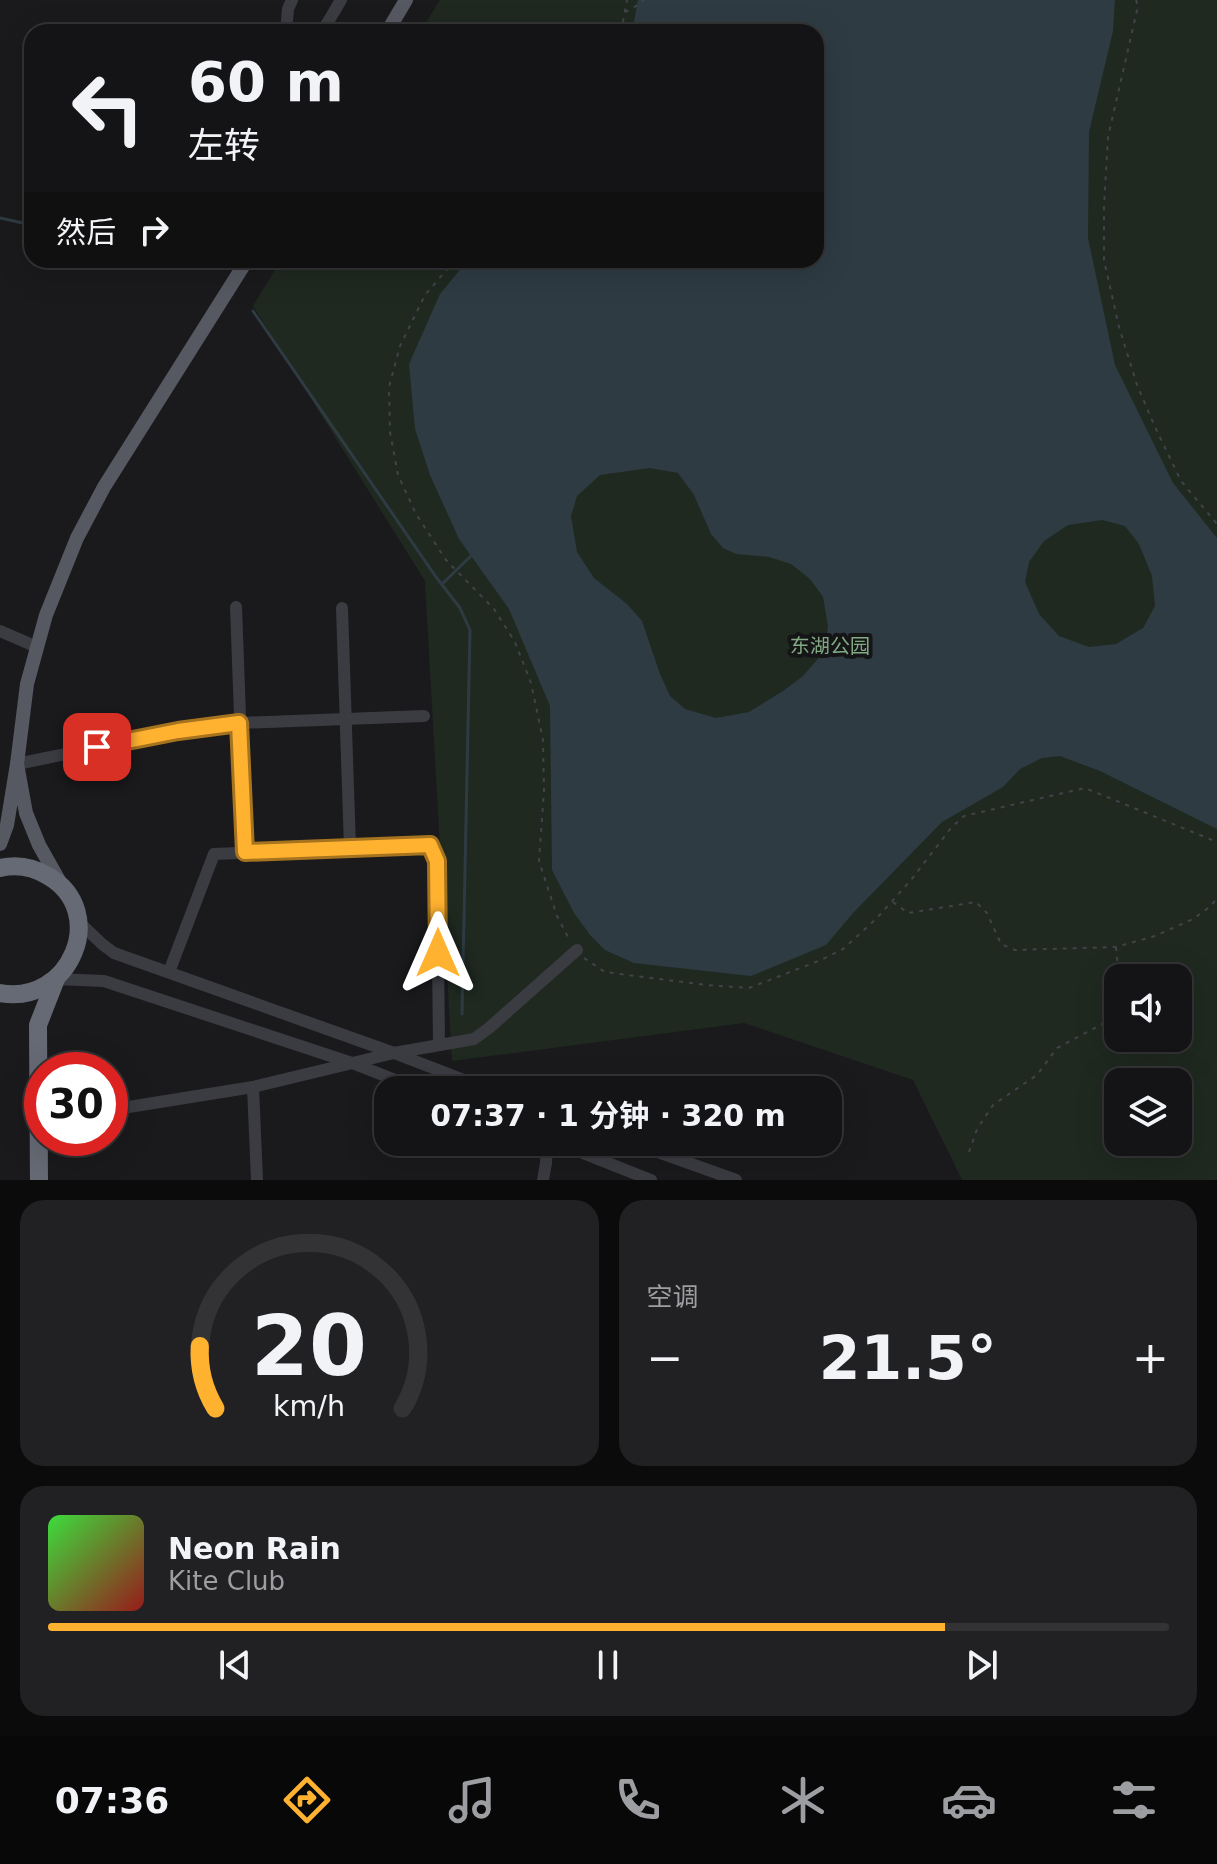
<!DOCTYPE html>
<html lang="zh">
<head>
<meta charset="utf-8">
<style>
  :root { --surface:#141416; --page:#212123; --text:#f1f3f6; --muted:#9d9ea1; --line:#333335; --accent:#ffb130 }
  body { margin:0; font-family:"DejaVu Sans","Noto Sans SC",sans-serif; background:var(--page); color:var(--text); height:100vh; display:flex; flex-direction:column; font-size:30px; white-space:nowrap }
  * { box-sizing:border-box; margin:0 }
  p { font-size:26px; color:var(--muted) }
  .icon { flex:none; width:44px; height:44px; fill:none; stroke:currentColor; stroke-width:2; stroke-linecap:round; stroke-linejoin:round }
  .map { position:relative; height:1180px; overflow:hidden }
  .sheet { display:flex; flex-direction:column; gap:20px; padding:20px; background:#0b0b0c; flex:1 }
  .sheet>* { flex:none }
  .banner { position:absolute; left:24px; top:24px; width:800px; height:244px; border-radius:24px; box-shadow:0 8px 32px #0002,0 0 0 2px var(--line); background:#141416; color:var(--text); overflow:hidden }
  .controls { position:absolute; left:1104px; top:964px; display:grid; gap:16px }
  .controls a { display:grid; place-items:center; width:88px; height:88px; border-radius:16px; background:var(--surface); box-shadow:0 8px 32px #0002,0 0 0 2px var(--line); font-size:40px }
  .speed { position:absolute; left:24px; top:1052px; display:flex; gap:16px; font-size:40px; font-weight:700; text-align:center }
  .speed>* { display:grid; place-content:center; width:104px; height:104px; border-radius:50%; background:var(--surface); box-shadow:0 8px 32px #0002,0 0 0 2px var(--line); line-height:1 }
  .speed .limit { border:12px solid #d22; background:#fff; color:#111 }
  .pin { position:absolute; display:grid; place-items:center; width:68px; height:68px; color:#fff; margin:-34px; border-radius:16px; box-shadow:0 4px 12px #0006 }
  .me { position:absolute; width:88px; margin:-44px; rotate:0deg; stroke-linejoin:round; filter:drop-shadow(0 0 6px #0008) }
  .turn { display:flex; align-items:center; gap:28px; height:168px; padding:0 32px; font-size:36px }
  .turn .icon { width:104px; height:104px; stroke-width:2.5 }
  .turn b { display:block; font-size:56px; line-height:68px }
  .then { display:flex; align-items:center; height:76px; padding:0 32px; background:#0003; gap:16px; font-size:30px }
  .big { font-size:60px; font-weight:700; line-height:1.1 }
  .sheet .card { flex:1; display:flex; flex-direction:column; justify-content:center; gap:12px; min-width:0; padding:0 28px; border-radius:24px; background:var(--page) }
  .sheet .dial { align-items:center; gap:0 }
  .dial svg { height:208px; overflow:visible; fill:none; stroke:var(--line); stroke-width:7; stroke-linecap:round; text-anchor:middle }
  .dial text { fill:var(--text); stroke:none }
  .song { display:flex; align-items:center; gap:24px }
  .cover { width:96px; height:96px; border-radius:12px; background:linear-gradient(135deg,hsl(120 70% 55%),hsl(0 70% 35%)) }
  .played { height:8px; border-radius:4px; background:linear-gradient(90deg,var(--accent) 80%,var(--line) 80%) }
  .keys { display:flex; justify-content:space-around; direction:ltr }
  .heat { display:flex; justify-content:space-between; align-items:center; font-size:44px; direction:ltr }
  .sheet .tiles { flex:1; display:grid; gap:20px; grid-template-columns:1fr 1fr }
  .card:last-child { grid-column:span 2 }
  .trip { position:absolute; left:374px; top:1076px; width:468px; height:80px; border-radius:24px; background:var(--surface); box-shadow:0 8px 32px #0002,0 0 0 2px var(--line); font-weight:700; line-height:80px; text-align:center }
  .tab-bar { display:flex; height:128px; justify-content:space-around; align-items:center; background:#080809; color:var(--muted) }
  .tab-bar .icon { width:56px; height:56px }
  .tab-bar .on { color:var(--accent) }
  .tab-bar b { font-size:36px; color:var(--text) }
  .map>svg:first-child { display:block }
  .green { fill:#1f2920; fill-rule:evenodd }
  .water { fill:#2e3b43; fill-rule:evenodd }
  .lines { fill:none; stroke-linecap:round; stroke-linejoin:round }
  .stream { stroke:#2e3b43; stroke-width:3 }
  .path { stroke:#414349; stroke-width:2; stroke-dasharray:4 6; stroke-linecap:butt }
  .minor { stroke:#3b3c42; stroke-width:12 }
  .major { stroke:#565962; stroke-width:14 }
  .highway { stroke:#666a74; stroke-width:18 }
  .route-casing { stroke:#a6731f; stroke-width:20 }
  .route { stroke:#ffb130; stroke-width:14 }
  .labels { text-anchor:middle; stroke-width:8; stroke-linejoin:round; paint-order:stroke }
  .park-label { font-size:20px; fill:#81aa82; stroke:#151518 }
</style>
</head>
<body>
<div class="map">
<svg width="1217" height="1180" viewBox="0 0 1217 1180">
  <rect width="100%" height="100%" fill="#1a1a1d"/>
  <path class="green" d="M 440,0 L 1217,0 L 1217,1180 L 962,1180 L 913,1080 L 744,1023 L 452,1061 L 425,581 L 253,306 L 281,260 L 816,260 L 816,32 L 420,32 ZM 1118,978 L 1178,978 L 1178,1038 L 1118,1038 ZM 1118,1082 L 1178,1082 L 1178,1142 L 1118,1142 Z"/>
  <path class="water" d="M 638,0 L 1115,0 L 1113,31 L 1089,132 L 1088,238 L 1115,365 L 1173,483 L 1217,538 L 1217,829 L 1100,771 L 1060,756 L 1042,758 L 1020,769 L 1003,787 L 942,822 L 853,913 L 826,945 L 751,976 L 634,963 L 605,950 L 591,936 L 574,913 L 552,870 L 550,706 L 509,609 L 459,539 L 430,475 L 415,429 L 409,364 L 440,294 L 468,260 L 816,260 L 816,32 L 632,32 ZM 650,468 L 678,473 L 694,495 L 711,534 L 723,548 L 736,554 L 769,557 L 791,564 L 810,579 L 823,597 L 828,626 L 824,652 L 803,676 L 783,691 L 749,712 L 716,718 L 685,709 L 670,696 L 660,674 L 642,621 L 627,604 L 594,578 L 577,552 L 571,516 L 577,496 L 600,475 ZM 1102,520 L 1125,526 L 1139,544 L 1152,576 L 1155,606 L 1143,628 L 1116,644 L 1089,647 L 1059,636 L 1039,614 L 1025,582 L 1029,562 L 1044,541 L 1068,525 Z"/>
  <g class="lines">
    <g class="stream">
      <polyline points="0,218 32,225"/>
      <polyline points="190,260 200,263"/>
      <polyline points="253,311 436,577 460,608 470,630 462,1014"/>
      <polyline points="442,584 471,556"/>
    </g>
    <g class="path">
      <polyline points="1136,0 1138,6 1108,137 1104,207 1104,260 1119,327 1137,385 1155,427 1181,481 1217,524"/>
      <polyline points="625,12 632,9 644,0"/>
      <polyline points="621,32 627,0"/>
      <polyline points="455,260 425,295 400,346 389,387 390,432 398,475 416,514 446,560 494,609 515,642 531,683 543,740 544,791 539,861 557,916 570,941"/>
      <polyline points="893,902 908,913 976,902 987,913 1001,944 1015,950 1116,947 1155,936 1193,919 1211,906 1217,898"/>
      <polyline points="1116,947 1119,978"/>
      <polyline points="584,958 605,972 706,985 749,988 821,960 843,949 876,919 911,880 951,828 964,816 1085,788 1217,842"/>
      <polyline points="969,1152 977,1129 993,1105 1037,1075 1057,1048 1106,1022 1118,1013"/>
    </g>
    <g class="minor">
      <polyline points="286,32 288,9 292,0"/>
      <polyline points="322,32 341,0"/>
      <polyline points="236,607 245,852"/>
      <polyline points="342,608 350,848"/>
      <polyline points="0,631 37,647"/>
      <polyline points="17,764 178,731 239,723 424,716"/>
      <polyline points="78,921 102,944 114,953 394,1053 490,1090"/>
      <polyline points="169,972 214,854 430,845 437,861 439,1045"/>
      <polyline points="56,979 104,981 352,1063 421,1090"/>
      <polyline points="253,1087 257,1180"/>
      <polyline points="110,1110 253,1087 394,1053 474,1039 489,1028 577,950"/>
      <polyline points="555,1142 651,1180"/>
      <polyline points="630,1142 736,1180"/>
      <polyline points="543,1180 546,1163 547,1142"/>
    </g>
    <g class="major">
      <polyline points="387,32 406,0"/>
      <polyline points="17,764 27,684 46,615 77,538 104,487 247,260"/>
      <polyline points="0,844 7,825 17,764 26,813 39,845 61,884"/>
    </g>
    <g class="highway">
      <path d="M 0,868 C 17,864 33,867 48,876 C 110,912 70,1006 0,993"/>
      <polyline points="39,1180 38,1025 56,979"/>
    </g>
  </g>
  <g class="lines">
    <g class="route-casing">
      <polyline id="route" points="97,747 178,731 239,723 245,852 430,845 437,861 438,953"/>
    </g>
    <use href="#route" class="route"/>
  </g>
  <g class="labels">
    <g class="park-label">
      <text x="830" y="653">东湖公园</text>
    </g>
  </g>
</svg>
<div class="controls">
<a><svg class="icon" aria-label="sound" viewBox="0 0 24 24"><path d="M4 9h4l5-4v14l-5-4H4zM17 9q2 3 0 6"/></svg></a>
<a><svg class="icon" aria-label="layers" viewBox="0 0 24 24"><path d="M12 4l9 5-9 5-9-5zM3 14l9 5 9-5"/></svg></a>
</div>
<div class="speed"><div class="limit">30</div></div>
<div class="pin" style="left:97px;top:747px;background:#d93025"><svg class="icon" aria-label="arrive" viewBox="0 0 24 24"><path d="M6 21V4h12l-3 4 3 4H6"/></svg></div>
<svg class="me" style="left:438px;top:953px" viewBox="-20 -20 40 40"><path d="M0-17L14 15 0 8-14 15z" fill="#ffb130" stroke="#fff" stroke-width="4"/></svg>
<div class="trip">07:37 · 1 分钟 · 320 m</div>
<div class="banner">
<div class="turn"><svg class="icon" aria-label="left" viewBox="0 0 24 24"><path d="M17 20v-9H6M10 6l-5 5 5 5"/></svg><div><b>60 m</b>左转</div></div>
<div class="then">然后<svg class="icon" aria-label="right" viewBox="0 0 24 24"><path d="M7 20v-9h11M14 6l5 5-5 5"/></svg></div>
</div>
</div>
<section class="sheet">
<div class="tiles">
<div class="card dial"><svg viewBox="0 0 100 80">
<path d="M14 69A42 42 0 1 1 86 69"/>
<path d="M14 69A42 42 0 0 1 8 45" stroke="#ffb130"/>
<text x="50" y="56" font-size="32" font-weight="700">20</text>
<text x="50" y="72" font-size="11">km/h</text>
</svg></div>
<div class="card"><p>空调</p>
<div class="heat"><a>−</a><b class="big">21.5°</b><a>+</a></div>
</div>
<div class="card">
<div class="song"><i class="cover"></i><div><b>Neon Rain</b><p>Kite Club</p></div></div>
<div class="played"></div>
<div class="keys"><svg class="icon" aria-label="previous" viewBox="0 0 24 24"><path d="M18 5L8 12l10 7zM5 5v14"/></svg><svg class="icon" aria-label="pause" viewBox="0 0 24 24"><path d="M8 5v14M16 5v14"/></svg><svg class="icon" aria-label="next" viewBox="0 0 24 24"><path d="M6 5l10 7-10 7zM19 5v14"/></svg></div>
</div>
</div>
</section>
<nav class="tab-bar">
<b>07:36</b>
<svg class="icon on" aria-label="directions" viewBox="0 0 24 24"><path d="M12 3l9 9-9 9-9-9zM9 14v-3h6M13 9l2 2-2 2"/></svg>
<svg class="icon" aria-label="music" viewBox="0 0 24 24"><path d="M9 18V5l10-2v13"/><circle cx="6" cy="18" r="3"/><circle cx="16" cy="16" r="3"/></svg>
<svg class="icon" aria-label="phone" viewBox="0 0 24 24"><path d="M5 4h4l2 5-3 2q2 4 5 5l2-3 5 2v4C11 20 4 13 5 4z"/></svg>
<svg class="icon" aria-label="climate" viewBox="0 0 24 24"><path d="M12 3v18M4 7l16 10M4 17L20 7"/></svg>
<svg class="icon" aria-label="car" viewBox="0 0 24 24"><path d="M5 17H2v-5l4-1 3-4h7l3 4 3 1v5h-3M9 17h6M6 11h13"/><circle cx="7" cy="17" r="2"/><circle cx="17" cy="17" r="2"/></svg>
<svg class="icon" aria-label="filters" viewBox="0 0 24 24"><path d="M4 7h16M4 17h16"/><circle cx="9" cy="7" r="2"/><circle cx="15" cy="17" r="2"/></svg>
</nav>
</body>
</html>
